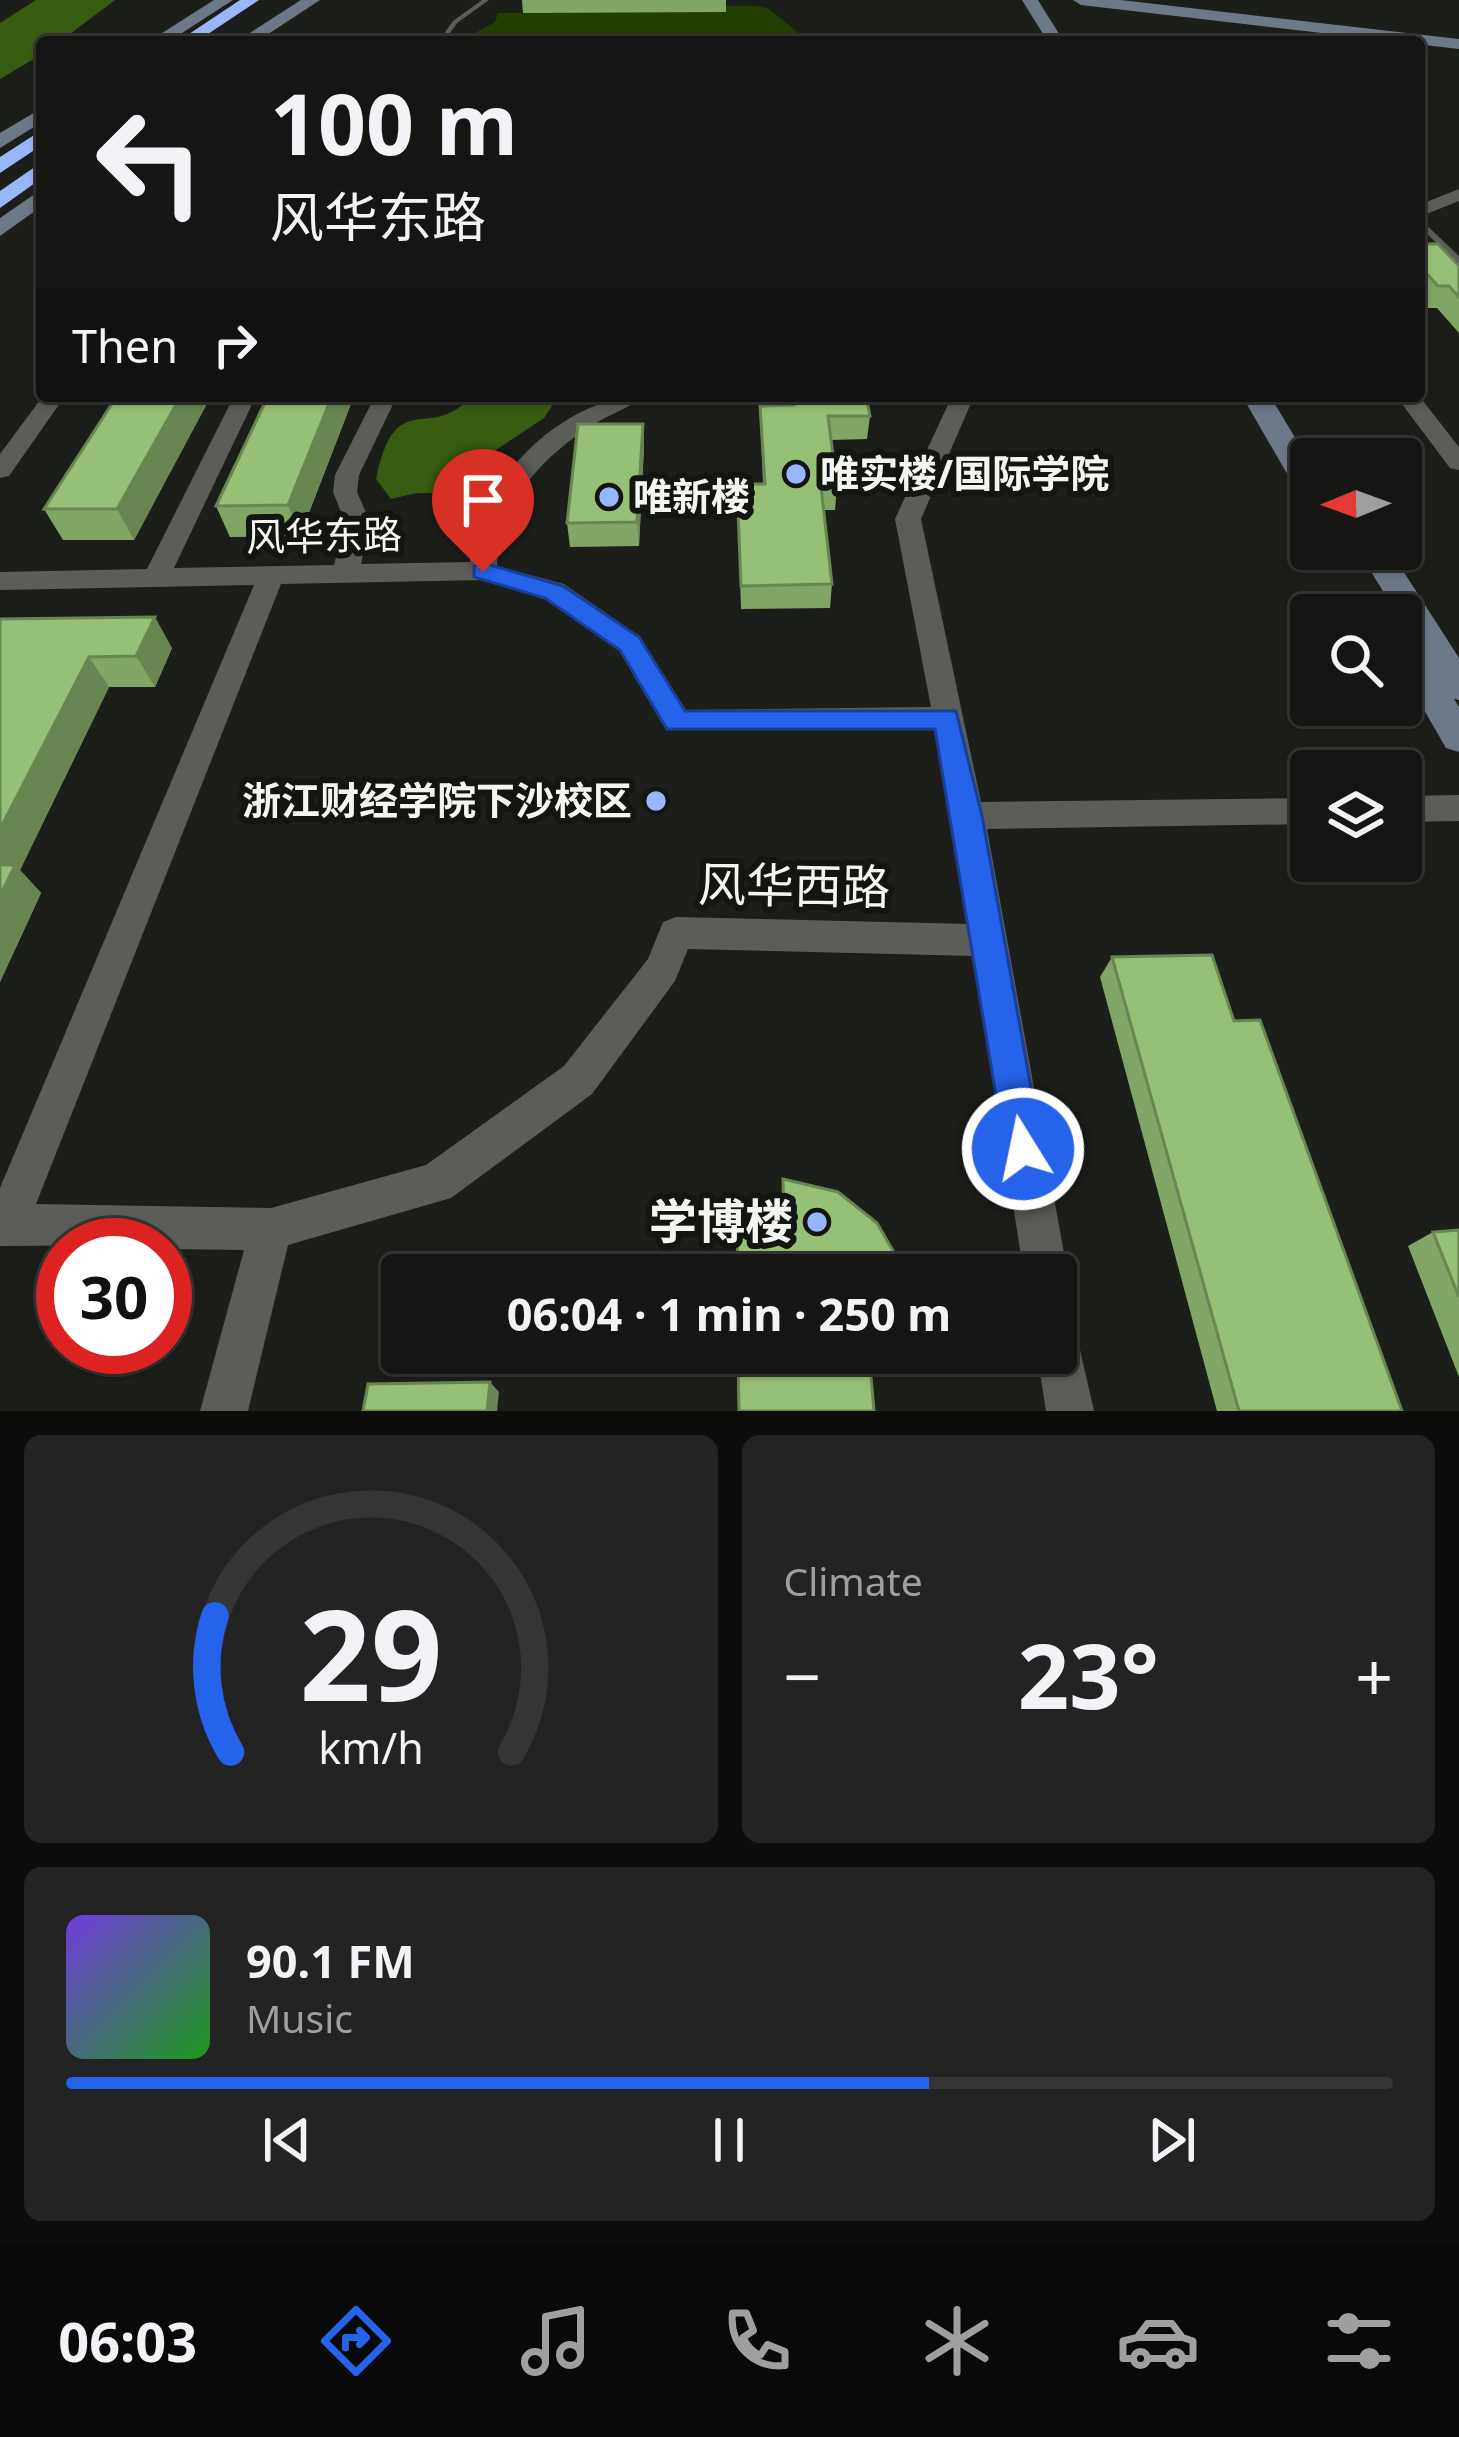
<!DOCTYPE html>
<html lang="en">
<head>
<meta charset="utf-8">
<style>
  :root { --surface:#151614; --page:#222322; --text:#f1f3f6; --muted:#9d9fa0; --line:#343534; --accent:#2563eb }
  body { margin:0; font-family:"Noto Sans","Noto Sans SC",sans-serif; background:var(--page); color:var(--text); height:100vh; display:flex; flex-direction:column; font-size:45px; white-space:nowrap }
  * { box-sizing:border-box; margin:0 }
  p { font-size:39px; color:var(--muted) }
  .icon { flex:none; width:66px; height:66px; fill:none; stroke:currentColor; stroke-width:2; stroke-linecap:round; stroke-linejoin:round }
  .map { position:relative; height:1411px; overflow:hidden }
  .drawer { display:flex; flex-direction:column; gap:24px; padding:24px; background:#0c0c0b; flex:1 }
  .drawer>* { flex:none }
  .guide { position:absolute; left:36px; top:36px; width:1389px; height:366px; border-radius:12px; box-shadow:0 3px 9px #0004,0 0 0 3px var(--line); background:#151614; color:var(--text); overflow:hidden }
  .needle { width:78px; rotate:269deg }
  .controls { position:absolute; left:1290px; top:438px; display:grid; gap:24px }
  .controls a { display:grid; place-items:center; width:132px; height:132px; border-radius:12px; background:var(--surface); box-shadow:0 3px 9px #0004,0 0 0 3px var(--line); font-size:60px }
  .speed { position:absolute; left:36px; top:1218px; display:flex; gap:24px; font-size:60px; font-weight:700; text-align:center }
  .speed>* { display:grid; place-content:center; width:156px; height:156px; border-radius:50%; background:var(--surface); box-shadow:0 3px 9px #0004,0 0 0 3px var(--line); line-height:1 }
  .speed .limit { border:18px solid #d22; background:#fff; color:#111 }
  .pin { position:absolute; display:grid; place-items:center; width:102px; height:102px; color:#fff; margin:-123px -51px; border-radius:50% 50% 50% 0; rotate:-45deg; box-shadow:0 0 12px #0007 }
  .pin .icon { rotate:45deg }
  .me { position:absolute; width:132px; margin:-66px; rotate:350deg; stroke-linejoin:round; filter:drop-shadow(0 0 9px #0008) }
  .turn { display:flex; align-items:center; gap:42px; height:252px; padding:0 36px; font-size:54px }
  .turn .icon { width:156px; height:156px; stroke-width:2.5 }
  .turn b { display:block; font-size:84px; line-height:102px }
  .then { display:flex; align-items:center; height:114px; padding:0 36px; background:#0003; gap:24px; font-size:45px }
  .big { font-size:90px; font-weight:700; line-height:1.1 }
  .drawer .tile { flex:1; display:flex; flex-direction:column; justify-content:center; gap:18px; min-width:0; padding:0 42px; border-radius:18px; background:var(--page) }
  .drawer .dial { align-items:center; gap:0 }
  .dial svg { height:312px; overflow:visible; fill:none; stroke:var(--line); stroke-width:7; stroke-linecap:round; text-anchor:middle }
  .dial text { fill:var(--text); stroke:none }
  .song { display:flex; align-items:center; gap:36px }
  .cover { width:144px; height:144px; border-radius:18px; background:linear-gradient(135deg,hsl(260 70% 55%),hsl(120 70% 35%)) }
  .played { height:12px; border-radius:6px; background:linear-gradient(90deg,var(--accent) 65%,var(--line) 65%) }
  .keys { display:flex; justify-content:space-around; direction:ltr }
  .heat { display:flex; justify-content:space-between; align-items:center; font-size:66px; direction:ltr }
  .drawer .tiles { flex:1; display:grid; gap:24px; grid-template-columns:1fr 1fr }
  .tile:last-child { grid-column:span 2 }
  .trip { position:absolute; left:381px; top:1254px; width:696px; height:120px; border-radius:12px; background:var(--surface); box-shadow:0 3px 9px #0004,0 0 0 3px var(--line); font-weight:700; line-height:120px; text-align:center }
  .menu { display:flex; height:192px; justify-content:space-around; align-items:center; background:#080908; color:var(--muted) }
  .menu .icon { width:84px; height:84px }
  .menu .active { color:var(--accent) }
  .menu b { font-size:54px; color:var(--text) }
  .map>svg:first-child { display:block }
  .green { fill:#223e01 }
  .water { fill:#395d10 }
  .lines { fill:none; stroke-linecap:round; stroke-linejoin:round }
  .lane { fill:#5a5d58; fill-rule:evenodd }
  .street { fill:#5a5d58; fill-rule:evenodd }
  .secondary { fill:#6d7888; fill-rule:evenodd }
  .highway { fill:#99b7f8; fill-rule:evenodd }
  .wall { fill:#81a565 }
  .shaded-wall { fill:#698652 }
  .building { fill:#96c075; stroke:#698652; stroke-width:3 }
  .route { fill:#2563eb; stroke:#184099; stroke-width:3 }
  .poi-dot { fill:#96b6fd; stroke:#131511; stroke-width:4.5 }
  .labels { text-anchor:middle; stroke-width:12; stroke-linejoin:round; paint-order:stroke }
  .poi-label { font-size:39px; font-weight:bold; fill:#f2f5f1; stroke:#131511; text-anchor:start }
  .street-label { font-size:39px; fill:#f2f5f1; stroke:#131511 }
  .near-street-label { font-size:48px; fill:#f2f5f1; stroke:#131511 }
  .near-poi-label { font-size:48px; font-weight:bold; fill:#f2f5f1; stroke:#131511; text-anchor:end }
</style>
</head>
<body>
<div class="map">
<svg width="1459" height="1411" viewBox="0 0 1459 1411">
  <rect width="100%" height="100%" fill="#1c1e1a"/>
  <polygon class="green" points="525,6 757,6 769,9 810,42 458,42 495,22 498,13 523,13"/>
  <g class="water">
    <polygon points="36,0 115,0 59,42 42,42 42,54 0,79 0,23"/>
    <path d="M 472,396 L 546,396 L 553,404 L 544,418 L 487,456 L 478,493 L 416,493 L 391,499 L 376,479 C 396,384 429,444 472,396 Z"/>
  </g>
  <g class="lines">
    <g class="lane">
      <polygon points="482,0 489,0 457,23 444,42 438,42 453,21"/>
      <polygon points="1419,218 1459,256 1459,265 1419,226"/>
    </g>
    <g class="street">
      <polygon points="1459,189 1459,201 1419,217 1419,205"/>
      <polygon points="43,396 65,396 9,476 0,478 0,454"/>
      <path d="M 234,396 L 256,396 L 174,568 L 334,565 L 345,522 L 333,492 L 335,475 L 375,396 L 397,396 L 359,475 L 357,492 L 370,522 L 361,564 L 470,562 C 476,483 564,396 643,396 C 630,408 610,414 594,424 C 542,457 499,502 497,566 L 564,584 L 639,636 L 686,710 L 931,707 L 895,519 L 952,396 L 974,396 L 921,519 L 981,802 L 1311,798 L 1311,824 L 987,829 L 1068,1275 L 1061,1290 L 1056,1293 L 1056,1275 L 1024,1275 L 974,956 L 688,949 L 675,981 L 592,1094 L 451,1198 L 288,1245 L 248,1411 L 200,1411 L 244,1250 L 165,1249 L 165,1245 L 0,1246 L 0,1188 L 254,585 L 0,590 L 0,572 L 147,569 ZM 483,580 L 544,598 L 619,650 L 666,730 L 935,730 L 969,924 L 676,917 L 663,922 L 648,959 L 564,1066 L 426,1165 L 271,1208 L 36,1204 L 281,584 Z"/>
      <polygon points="1396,396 1419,396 1459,447 1459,470 1450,468"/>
      <polygon points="1459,795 1459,821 1401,822 1401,796"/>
      <polygon points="1056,1308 1072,1315 1094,1411 1046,1411 1037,1353 1056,1353"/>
    </g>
    <g class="secondary">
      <polygon points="214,0 233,0 168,42 148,42"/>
      <polygon points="301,0 320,0 256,42 236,42"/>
      <polygon points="1022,0 1038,0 1064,42 1048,42"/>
      <polygon points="1073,0 1121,0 1459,39 1459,49 1081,5"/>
      <polygon points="42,108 42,122 0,148 0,133"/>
      <polygon points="42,189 42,206 0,236 0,218"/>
      <polygon points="1242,396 1270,396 1311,464 1311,498 1300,496"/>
      <polygon points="1357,549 1389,549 1459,658 1459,700 1454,699 1459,707 1459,752 1446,748 1401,670 1401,629 1407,630"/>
    </g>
    <g class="highway">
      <polygon points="240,0 259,0 196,42 177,42"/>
      <polygon points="42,130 42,145 0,173 0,157"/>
      <polygon points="42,162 42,178 0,208 0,191"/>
    </g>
  </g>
  <g class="wall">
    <polygon points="522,0 726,0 726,12 523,13"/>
    <polygon points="1419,244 1459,266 1459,333 1437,308 1427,308 1419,300"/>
    <polygon points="117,396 211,396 134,540 63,540 44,509"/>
    <polygon points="268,396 354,396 300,536 230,537 216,506"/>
    <polygon points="790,396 866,396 870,416 867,439 831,440 837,486 835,510 824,510 832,584 830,608 741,609 737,484 763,484 760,406 791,406"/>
    <polygon points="643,424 644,447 639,546 570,547 567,523"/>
    <polygon points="0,619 172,648 155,687 109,687 20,870 41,893 0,982"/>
    <polygon points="1112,957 1234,1021 1402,1411 1217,1411 1100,977"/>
    <polygon points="783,1179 907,1275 782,1229"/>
    <polygon points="1459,1230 1459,1377 1408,1246 1433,1232"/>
  </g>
  <g class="shaded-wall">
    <polygon points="181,396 211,396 134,540 117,509"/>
    <polygon points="332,396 354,396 300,536 288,505"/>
    <polygon points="643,424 644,447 639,546 637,522"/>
    <polygon points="155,617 172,648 155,687 136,656"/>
    <polygon points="89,657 109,687 20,870 41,893 0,982 0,829"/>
    <polygon points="490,1382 499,1392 497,1411 487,1411"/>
  </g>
  <g class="building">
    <polygon points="1419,244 1438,244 1459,266 1459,297 1449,286 1438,286 1419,265"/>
    <polygon points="117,396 181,396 117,509 44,509"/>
    <polygon points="268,396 332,396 288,505 216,506"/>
    <polygon points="793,396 866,396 870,416 828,416 837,486 821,487 832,584 741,586 737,484 765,484 760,406 794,405"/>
    <polygon points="578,424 643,424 637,522 567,523"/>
    <polygon points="155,617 136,656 89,657 0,829 0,619"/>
    <polygon points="0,865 15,865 0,896"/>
    <polygon points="1212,955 1234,1021 1260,1020 1402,1411 1239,1411 1112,957"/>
    <polygon points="783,1179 838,1192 877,1223 907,1275 738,1275 737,1229 784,1229"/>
    <polygon points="1459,1230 1459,1297 1433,1232"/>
    <polygon points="738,1353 869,1353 874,1411 739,1411"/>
    <polygon points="490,1382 487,1411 363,1411 368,1384"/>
  </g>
  <polygon class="route" points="483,563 563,586 639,637 685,711 956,711 982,816 1042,1149 1036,1162 1023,1168 1010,1162 1005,1149 935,729 667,729 620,650 545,598 474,577 474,566"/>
  <g class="poi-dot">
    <circle cx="796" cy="474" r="12"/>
    <circle cx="609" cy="497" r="12"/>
    <circle cx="656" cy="801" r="12"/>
    <circle cx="817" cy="1222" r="12"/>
  </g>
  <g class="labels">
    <g class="poi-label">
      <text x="820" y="488">唯实楼/国际学院</text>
      <text x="633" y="511">唯新楼</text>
      <text x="632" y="815" text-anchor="end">浙江财经学院下沙校区</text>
    </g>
    <g class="street-label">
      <text transform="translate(324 536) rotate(-1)" y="14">风华东路</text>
    </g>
    <g class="near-street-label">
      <text transform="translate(794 886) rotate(1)" y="17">风华西路</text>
    </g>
    <g class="near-poi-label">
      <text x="793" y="1239">学博楼</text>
    </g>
  </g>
</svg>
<div class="controls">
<a><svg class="needle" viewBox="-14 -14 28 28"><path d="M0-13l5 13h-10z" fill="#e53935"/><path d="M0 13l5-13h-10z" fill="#9d9fa0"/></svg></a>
<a><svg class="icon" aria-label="search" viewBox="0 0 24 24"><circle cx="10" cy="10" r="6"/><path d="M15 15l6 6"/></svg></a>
<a><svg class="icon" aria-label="layers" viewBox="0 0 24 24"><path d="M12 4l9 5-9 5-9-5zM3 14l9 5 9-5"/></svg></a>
</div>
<div class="speed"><div class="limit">30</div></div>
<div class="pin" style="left:483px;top:572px;background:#d93025"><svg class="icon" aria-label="arrive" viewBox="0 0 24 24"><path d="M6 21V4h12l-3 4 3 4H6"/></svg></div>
<svg class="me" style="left:1023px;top:1149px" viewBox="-20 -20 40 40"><circle r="17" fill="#2563eb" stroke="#fff" stroke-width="3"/><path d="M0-11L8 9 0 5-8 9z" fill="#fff"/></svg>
<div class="trip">06:04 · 1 min · 250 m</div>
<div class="guide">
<div class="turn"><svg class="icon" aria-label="left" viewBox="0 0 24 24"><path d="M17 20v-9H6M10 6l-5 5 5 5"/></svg><div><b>100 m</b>风华东路</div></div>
<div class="then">Then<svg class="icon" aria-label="right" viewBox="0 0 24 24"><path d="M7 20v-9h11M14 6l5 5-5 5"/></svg></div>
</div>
</div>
<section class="drawer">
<div class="tiles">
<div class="tile dial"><svg viewBox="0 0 100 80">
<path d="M14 69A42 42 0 1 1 86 69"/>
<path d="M14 69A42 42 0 0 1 10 34" stroke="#2563eb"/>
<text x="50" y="56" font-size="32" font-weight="700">29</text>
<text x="50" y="72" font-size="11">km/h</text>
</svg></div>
<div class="tile"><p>Climate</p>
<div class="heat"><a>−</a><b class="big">23°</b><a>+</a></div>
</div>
<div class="tile">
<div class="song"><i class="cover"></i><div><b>90.1 FM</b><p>Music</p></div></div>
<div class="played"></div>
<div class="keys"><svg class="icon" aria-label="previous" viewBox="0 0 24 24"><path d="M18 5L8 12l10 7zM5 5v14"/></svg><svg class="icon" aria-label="pause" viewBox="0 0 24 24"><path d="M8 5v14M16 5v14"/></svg><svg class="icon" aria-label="next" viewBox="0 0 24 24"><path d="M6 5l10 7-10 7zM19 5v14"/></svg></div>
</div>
</div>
</section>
<nav class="menu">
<b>06:03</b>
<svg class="icon active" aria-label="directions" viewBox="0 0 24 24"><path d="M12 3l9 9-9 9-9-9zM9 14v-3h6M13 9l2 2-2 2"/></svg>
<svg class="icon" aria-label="music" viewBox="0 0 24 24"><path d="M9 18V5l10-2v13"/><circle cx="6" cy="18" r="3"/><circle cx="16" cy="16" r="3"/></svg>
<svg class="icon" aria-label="phone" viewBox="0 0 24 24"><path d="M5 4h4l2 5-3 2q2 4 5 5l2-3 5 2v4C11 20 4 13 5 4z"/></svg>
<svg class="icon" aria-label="climate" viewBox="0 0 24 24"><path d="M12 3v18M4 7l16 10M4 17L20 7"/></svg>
<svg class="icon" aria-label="car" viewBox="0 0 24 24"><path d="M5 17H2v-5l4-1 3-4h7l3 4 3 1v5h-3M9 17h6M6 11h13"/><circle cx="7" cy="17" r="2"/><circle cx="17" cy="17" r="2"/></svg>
<svg class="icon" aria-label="filters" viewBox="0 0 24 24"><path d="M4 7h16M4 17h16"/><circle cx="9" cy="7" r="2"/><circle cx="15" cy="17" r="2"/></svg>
</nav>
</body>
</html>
